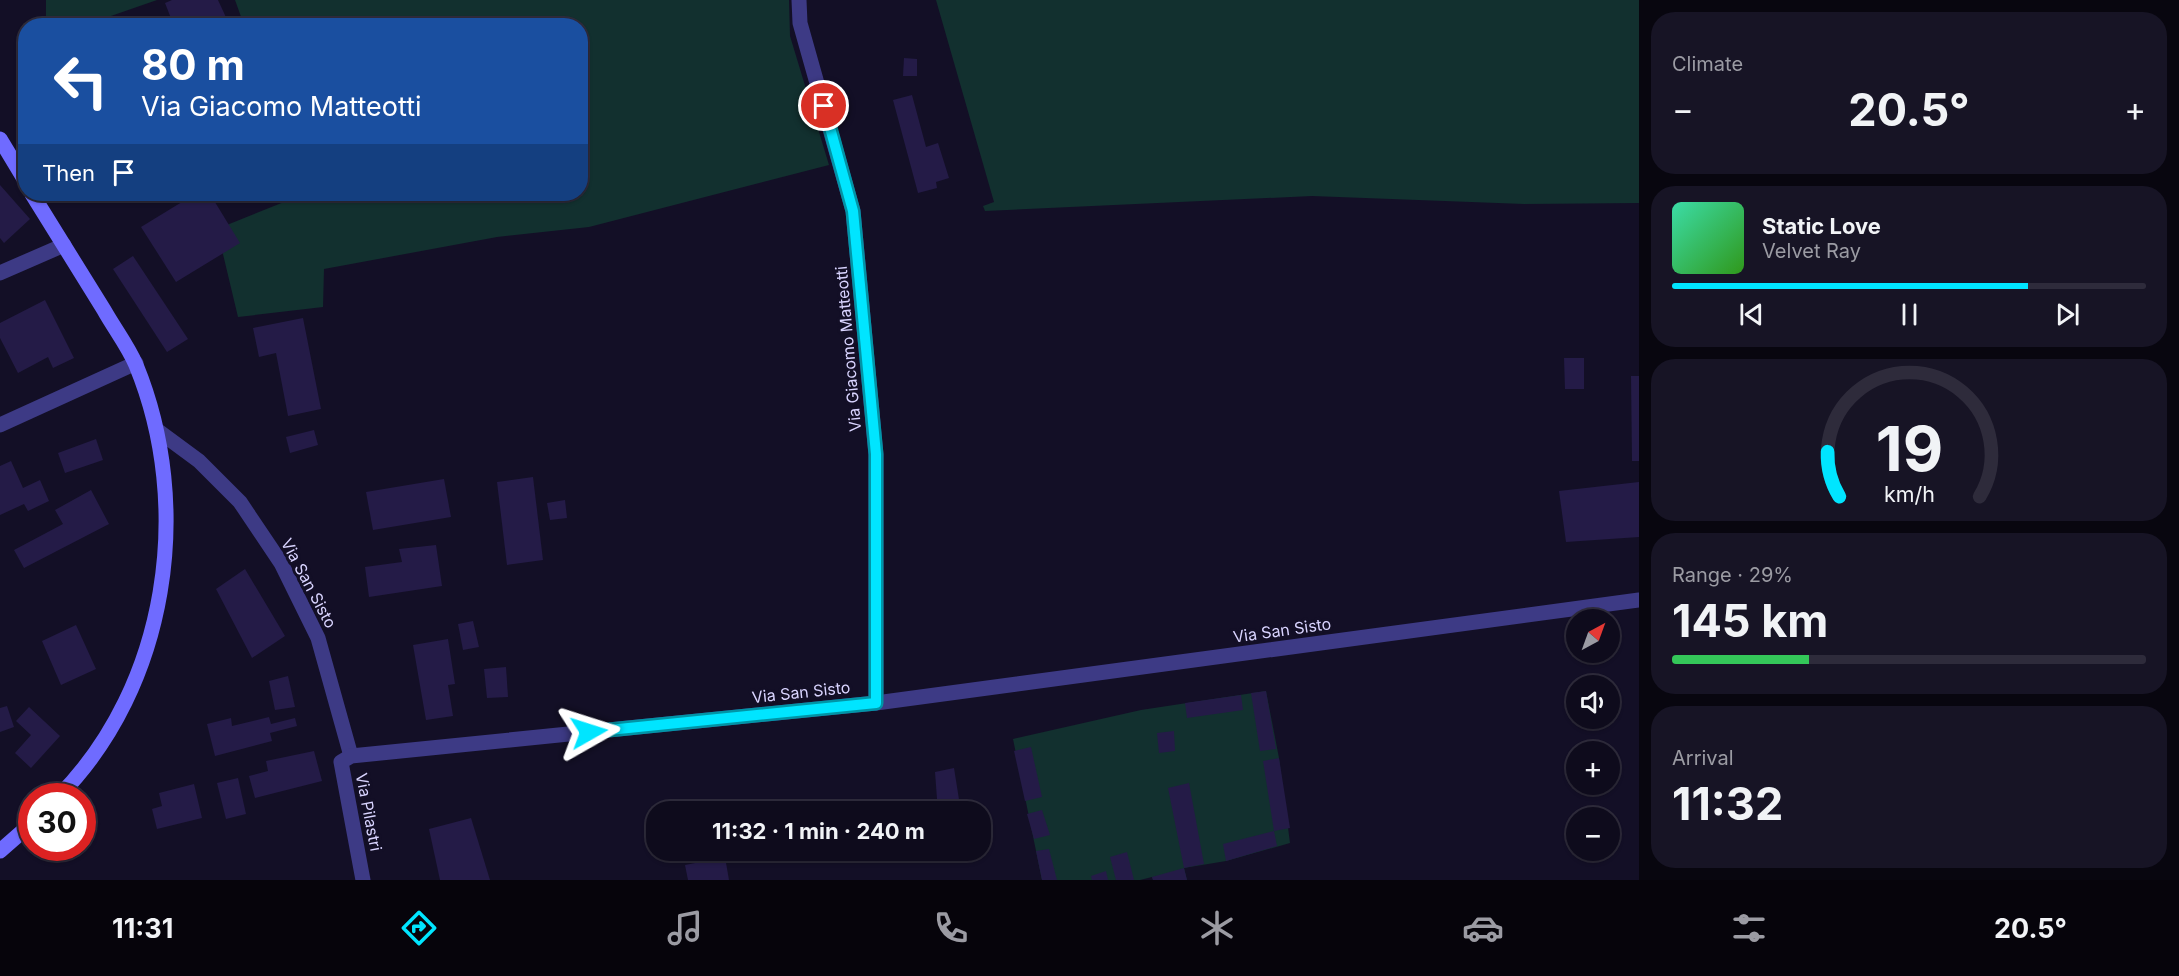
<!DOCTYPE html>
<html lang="en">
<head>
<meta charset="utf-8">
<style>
  :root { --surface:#0e0b1c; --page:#171425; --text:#f1f3f6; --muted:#9b9ba3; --line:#2e2b3b; --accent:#00e5ff }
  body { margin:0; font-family:Inter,sans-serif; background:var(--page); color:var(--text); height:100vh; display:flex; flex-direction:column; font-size:22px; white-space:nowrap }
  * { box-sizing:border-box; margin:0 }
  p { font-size:20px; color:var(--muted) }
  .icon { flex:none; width:33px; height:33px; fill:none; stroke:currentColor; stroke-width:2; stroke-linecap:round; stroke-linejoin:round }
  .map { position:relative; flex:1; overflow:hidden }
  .sheet { display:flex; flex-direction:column; gap:12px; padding:12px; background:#08060f; width:540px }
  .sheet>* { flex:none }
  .top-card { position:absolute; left:18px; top:18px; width:570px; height:183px; border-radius:24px; box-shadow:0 2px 4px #0004,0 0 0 2px var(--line); background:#1a4fa0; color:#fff; overflow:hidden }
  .needle { width:39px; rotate:41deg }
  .buttons { position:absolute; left:1566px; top:609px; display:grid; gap:12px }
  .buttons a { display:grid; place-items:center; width:54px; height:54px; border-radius:50%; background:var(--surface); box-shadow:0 2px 4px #0004,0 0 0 2px var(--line); font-size:30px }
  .speed { position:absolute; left:18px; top:783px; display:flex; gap:12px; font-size:30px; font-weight:700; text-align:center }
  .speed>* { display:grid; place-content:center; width:78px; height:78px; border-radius:50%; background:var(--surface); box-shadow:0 2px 4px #0004,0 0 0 2px var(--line); line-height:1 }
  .speed .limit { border:9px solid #d22; background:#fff; color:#111 }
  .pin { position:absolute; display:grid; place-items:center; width:51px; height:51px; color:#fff; margin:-26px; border:3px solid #fff; border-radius:50%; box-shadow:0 2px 6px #0007 }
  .me { position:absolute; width:66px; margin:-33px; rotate:84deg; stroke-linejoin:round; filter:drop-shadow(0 0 4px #0008) }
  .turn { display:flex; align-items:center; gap:21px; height:126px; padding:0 24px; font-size:27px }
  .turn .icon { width:78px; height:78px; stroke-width:2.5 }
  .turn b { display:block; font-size:42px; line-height:51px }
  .then { display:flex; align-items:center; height:57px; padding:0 24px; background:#0003; gap:12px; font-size:22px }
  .big { font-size:45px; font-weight:700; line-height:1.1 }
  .sheet .widget { flex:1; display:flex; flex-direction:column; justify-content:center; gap:9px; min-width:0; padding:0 21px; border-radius:24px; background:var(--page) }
  .sheet .dial { align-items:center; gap:0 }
  .dial svg { height:156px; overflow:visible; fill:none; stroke:var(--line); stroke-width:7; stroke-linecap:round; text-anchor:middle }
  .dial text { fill:var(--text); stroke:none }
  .song { display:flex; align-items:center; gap:18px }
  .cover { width:72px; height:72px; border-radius:9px; background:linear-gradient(135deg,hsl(160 70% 55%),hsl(110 70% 35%)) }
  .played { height:6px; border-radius:3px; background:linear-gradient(90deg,var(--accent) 75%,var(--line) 75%) }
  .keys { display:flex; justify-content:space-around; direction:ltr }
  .heat { display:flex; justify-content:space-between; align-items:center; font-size:33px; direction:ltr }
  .charge { height:9px; border-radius:4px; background:linear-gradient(90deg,#34c759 29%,var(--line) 0) }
  .trip { position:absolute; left:646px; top:801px; width:345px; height:60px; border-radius:24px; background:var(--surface); box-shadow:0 2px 4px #0004,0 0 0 2px var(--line); font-weight:700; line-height:60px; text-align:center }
  .menu { display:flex; height:96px; justify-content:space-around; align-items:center; background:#06040b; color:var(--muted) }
  .menu .icon { width:42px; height:42px }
  .menu .on { color:var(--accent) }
  .menu b { font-size:27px; color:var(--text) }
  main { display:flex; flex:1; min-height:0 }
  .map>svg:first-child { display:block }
  .green { fill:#12302f }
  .building { fill:#241b47 }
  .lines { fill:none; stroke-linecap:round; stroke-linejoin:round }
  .street { stroke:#3d3a85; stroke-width:15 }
  .secondary { stroke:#6f6bff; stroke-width:15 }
  .route-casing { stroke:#0095a6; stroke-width:15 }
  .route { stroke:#00e5ff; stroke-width:10 }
  .labels { text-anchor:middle; stroke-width:6; stroke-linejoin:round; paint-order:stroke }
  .street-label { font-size:16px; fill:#d9d4ff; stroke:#130f26 }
</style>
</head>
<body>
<main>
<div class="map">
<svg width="1639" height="880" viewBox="0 0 1639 880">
  <rect width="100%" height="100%" fill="#130f26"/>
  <g class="green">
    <polygon points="46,0 157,0 85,25 46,26"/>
    <polygon points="235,0 789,0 790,36 829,165 589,227 497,237 324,269 323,307 238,317 217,229 304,194 580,194 580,26 244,25"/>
    <polygon points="936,0 1639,0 1639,203 1524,204 1312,196 985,211 983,206 994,202"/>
    <polygon points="1266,691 1279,758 1290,843 1226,861 1184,868 1187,880 1153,880 1152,877 1140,880 1042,880 1013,739 1141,710"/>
  </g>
  <g class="building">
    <polygon points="172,0 218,0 230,26 174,26 165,3"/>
    <polygon points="904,58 917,59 917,76 903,76"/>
    <polygon points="912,95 926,147 938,143 949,178 936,182 937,188 918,193 893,100"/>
    <polygon points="0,185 30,219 4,243 0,238"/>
    <polygon points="195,194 210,194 240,243 176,282 141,227"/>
    <polygon points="133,256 188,339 167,352 113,269"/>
    <polygon points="45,300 74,358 53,368 48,357 18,373 0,338 0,323"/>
    <polygon points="303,318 321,409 288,416 276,353 259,357 253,328"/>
    <polygon points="1564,358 1584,358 1584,389 1565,389"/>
    <polygon points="1631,376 1639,376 1639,461 1632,461"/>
    <polygon points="314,430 318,445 290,453 286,437"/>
    <polygon points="96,439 103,460 65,473 58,453"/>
    <polygon points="11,461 23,488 40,480 49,501 28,511 24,504 0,515 0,466"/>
    <polygon points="533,477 543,560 507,565 497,482"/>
    <polygon points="444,479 451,517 373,530 366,492"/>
    <polygon points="1639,482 1639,537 1566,542 1559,491"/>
    <polygon points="91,490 109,524 24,568 14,550 63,524 55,510"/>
    <polygon points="565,500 567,518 550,520 547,503"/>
    <polygon points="436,545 442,586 369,597 365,567 402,562 399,549"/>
    <polygon points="245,569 285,636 252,658 216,589"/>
    <polygon points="473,621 479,647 463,650 458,624"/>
    <polygon points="76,625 96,669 61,685 42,641"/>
    <polygon points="448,639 455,684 448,685 453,716 426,720 413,645"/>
    <polygon points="506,667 508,697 487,698 484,669"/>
    <polygon points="288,676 295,707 275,710 269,681"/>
    <polygon points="1266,691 1276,749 1260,751 1251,693"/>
    <polygon points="1241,695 1243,710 1187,718 1185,703"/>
    <polygon points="7,706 14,727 0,732 0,708"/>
    <polygon points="29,707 60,736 31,768 15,753 31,735 16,721"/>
    <polygon points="269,717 271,724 295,718 297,726 270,733 272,741 215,756 207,724 231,718 232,726"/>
    <polygon points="1174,731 1175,751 1159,753 1157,733"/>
    <polygon points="1031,747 1042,797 1025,801 1014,751"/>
    <polygon points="314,751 322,781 255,798 249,776 268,771 266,761"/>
    <polygon points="1279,758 1290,828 1274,831 1263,761"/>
    <polygon points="954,768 961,812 938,812 935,772"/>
    <polygon points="238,778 246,814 226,819 217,783"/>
    <polygon points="1189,783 1204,864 1184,868 1168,788"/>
    <polygon points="194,784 202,818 157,829 152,809 162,806 159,793"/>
    <polygon points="1042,810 1050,835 1034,839 1027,814"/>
    <polygon points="471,818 490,880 440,880 429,829"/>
    <polygon points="1274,831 1277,846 1226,861 1223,844"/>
    <polygon points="1049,849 1057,880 1042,880 1036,851"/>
    <polygon points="1127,852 1134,880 1116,880 1110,857"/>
    <polygon points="725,857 729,880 688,880 685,865"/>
    <polygon points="1184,868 1187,880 1153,880 1152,877"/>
    <polygon points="1106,871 1108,880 1092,880 1091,876"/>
  </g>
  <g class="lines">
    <g class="street">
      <polyline points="799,0 800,23 853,211 876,455 876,703"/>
      <polyline points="0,273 64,245"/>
      <polyline points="0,425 136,363"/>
      <polyline points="157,430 199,461 240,502 281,563 318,638 351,756"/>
      <polyline points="363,880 341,762 351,756 876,703 1639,600"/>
    </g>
    <g class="secondary">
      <polyline points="0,139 26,182"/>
      <path d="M 32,194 C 56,232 80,271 104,310 C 114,328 128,346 136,365 C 194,506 168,686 59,796"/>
      <polyline points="0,851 32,823"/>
    </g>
  </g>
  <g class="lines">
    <g class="route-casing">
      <polyline id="route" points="589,732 876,703 876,454 853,211 824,106"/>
    </g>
    <use href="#route" class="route"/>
  </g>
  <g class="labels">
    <g class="street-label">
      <text transform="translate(848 349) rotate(-95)" y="6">Via Giacomo Matteotti</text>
      <text transform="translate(309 583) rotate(62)" y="6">Via San Sisto</text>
      <text transform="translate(1282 630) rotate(-8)" y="6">Via San Sisto</text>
      <text transform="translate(801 692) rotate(-6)" y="6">Via San Sisto</text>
      <text transform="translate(369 812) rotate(79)" y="6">Via Pilastri</text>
    </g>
  </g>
</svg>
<div class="buttons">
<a><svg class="needle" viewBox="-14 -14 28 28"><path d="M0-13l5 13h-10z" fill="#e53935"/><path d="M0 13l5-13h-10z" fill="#9b9ba3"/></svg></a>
<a><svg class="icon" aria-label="sound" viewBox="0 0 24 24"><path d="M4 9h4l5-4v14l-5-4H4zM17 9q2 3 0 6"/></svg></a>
<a>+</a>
<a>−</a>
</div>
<div class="speed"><div class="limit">30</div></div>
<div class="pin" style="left:824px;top:106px;background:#d93025"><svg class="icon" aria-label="arrive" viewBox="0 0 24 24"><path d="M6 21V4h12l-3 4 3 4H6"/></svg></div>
<svg class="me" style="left:589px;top:732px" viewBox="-20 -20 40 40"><path d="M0-17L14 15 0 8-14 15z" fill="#00e5ff" stroke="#fff" stroke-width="4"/></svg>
<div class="trip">11:32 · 1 min · 240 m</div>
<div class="top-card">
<div class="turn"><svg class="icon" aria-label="left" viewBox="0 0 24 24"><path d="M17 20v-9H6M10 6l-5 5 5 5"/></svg><div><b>80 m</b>Via Giacomo Matteotti</div></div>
<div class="then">Then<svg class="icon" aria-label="arrive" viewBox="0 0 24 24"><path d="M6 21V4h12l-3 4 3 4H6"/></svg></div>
</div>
</div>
<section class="sheet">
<div class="widget"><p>Climate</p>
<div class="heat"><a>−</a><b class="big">20.5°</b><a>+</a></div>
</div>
<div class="widget">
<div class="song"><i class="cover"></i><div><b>Static Love</b><p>Velvet Ray</p></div></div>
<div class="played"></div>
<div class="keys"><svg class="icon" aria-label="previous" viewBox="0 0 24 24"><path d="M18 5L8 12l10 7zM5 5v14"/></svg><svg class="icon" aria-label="pause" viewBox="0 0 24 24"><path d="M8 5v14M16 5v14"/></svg><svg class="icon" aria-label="next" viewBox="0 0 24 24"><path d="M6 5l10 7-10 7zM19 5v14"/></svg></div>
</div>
<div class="widget dial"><svg viewBox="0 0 100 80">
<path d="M14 69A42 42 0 1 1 86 69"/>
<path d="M14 69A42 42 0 0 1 8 46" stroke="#00e5ff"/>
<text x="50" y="56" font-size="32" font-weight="700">19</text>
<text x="50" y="72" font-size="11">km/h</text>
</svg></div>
<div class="widget"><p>Range · 29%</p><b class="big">145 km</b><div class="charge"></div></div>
<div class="widget"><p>Arrival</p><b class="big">11:32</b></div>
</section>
</main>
<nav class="menu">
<b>11:31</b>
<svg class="icon on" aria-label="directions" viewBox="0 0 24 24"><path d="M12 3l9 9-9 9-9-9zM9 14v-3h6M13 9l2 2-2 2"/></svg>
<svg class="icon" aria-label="music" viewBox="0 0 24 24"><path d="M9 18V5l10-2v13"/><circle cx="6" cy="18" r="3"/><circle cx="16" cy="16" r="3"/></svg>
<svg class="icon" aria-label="phone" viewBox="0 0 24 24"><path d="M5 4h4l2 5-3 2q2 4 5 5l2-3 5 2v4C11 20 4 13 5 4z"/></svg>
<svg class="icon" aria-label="climate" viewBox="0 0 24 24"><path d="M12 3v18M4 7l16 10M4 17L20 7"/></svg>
<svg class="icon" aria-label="car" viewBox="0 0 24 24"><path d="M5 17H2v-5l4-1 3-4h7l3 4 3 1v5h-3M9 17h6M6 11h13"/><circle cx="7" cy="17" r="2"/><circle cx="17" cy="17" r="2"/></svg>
<svg class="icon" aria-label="filters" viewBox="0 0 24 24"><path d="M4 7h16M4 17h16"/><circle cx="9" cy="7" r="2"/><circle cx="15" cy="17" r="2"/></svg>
<b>20.5°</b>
</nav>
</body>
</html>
